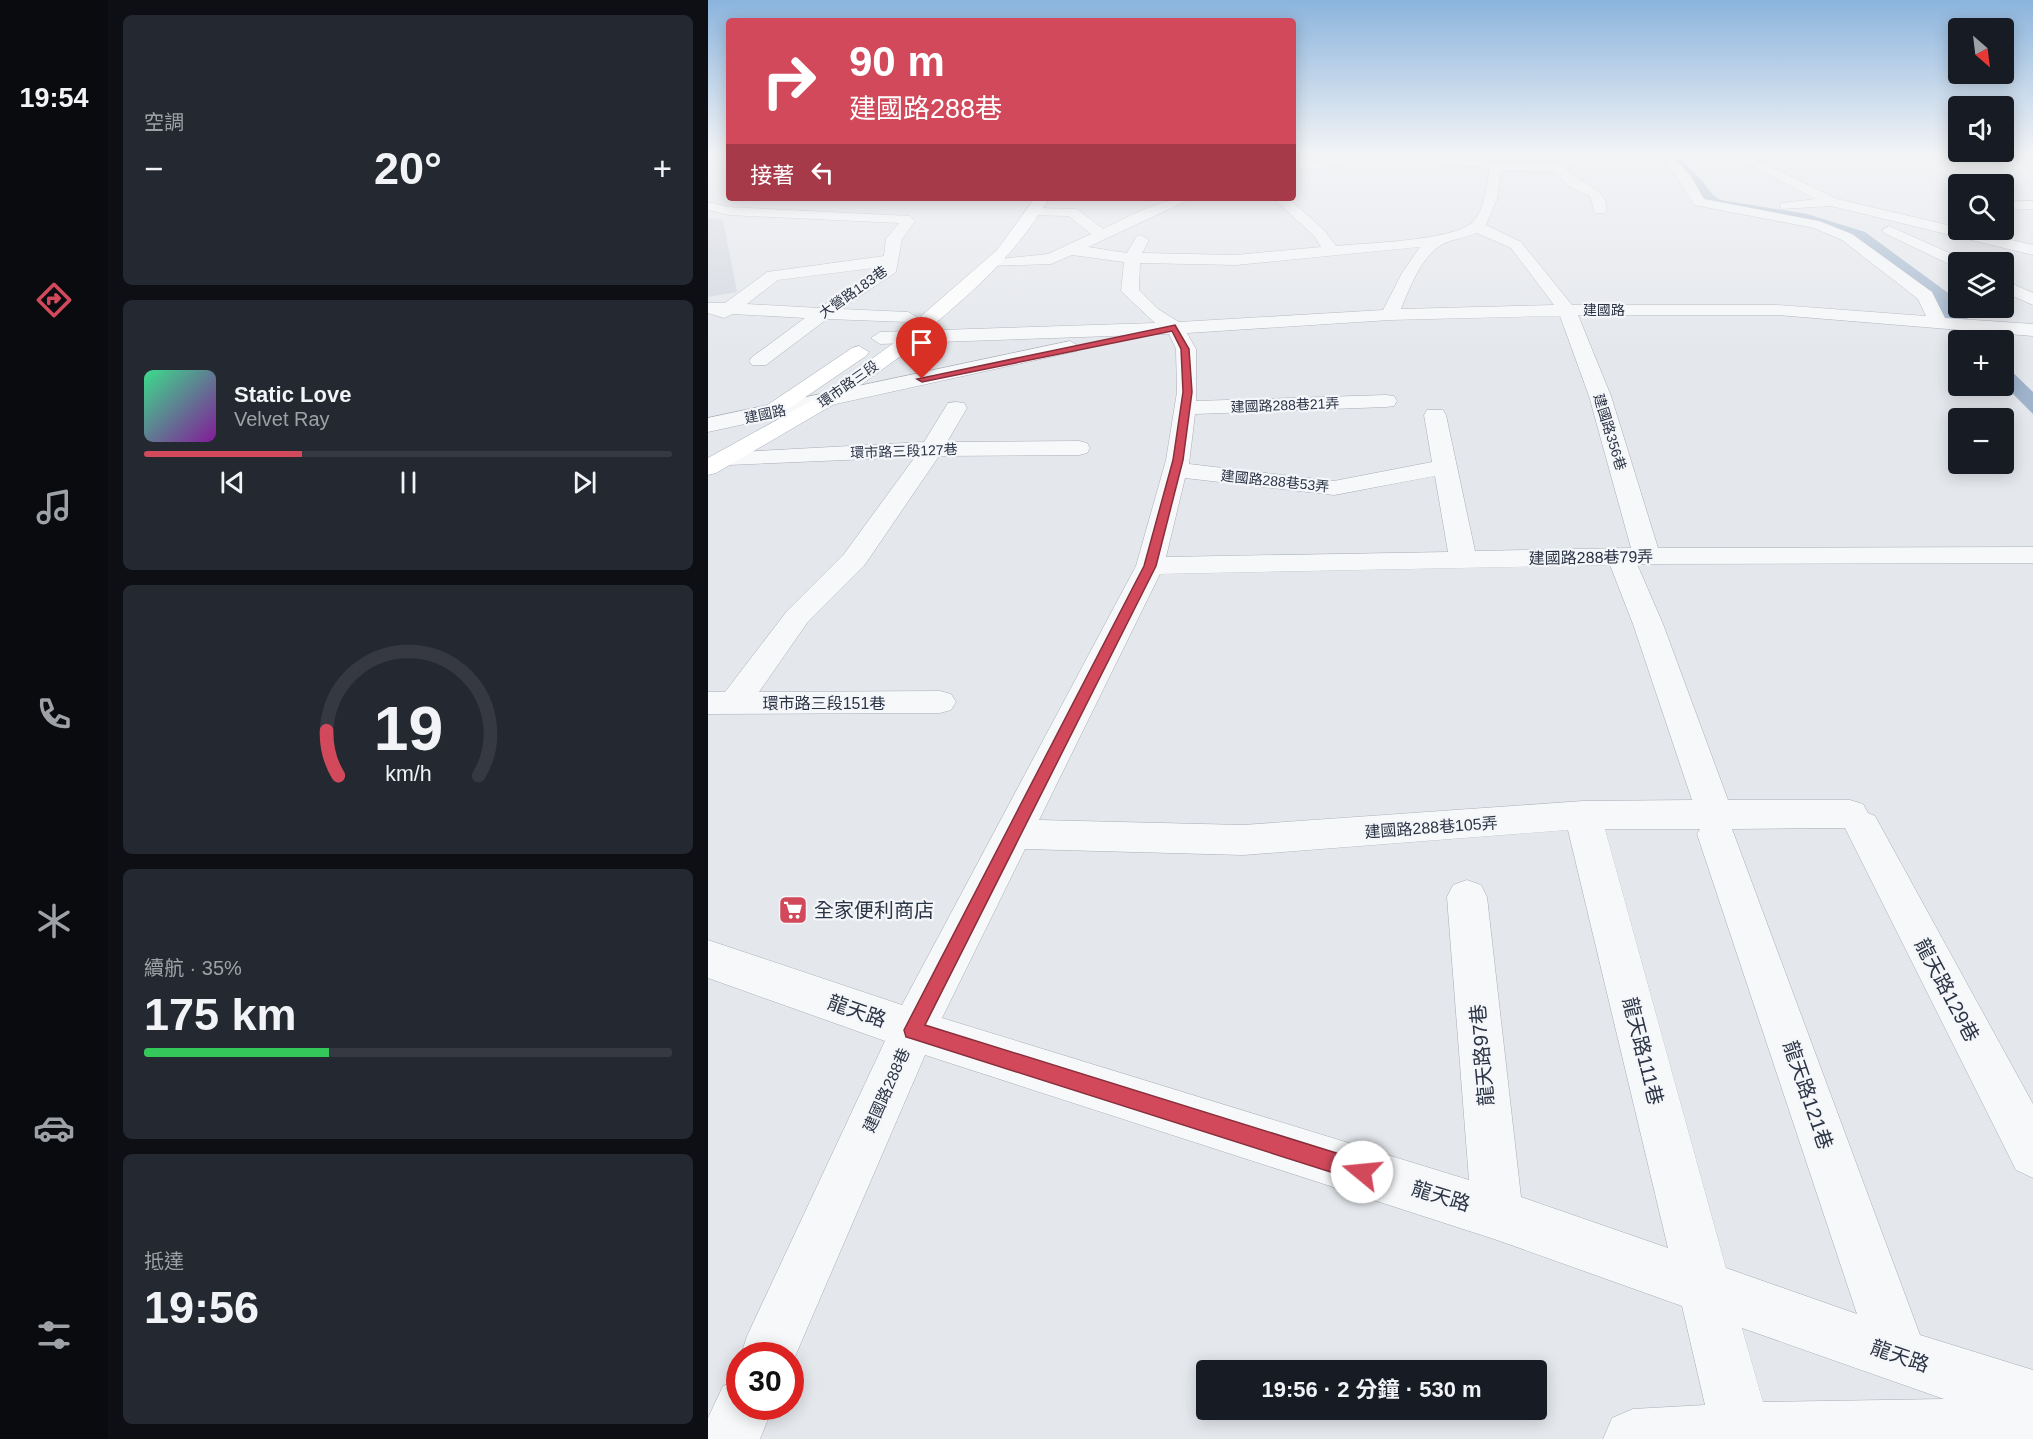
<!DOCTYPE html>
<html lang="zh-TW">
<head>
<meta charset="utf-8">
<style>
  :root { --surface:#171b24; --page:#242831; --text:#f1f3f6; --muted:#9ea1a6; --line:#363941; --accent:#d1495b }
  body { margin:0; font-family:Helvetica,"Noto Sans TC",sans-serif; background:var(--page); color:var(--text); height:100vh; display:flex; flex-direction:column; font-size:22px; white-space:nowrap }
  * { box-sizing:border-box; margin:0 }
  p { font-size:20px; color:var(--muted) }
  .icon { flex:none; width:33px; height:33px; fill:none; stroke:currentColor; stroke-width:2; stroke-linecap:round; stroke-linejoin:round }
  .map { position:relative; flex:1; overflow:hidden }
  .side { display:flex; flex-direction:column; gap:15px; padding:15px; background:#0d0f14; width:600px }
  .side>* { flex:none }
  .hud { position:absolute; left:18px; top:18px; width:570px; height:183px; border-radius:6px; box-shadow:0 3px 15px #0003; background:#d1495b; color:#fff; overflow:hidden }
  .needle { width:39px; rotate:152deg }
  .controls { position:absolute; left:1240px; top:18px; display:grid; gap:12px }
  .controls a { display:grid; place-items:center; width:66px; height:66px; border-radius:6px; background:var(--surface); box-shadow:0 3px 15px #0003; font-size:30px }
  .speed { position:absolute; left:18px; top:1342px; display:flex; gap:12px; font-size:30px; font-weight:700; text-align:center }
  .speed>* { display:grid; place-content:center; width:78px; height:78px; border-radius:50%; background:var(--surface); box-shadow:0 3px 15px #0003; line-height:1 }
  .speed .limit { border:9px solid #d22; background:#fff; color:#111 }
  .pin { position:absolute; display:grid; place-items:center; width:51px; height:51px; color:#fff; margin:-62px -26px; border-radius:50% 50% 50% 0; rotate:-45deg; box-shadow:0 0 6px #0007 }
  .pin .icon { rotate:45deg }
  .me { position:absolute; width:66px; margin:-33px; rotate:287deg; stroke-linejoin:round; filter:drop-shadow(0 0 4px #0008) }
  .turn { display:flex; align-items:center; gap:21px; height:126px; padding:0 24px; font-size:27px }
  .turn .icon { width:78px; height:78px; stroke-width:2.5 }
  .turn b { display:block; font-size:42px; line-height:51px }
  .then { display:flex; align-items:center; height:57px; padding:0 24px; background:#0003; gap:12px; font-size:22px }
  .big { font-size:45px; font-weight:700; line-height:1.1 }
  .side .widget { flex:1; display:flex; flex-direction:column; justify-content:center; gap:9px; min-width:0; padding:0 21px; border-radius:9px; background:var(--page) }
  .side .dial { align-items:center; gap:0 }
  .dial svg { height:156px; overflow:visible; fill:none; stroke:var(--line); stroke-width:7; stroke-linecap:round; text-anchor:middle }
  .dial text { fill:var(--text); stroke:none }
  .song { display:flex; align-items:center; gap:18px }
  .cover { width:72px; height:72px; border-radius:9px; background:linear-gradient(135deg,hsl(150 70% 55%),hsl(290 70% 35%)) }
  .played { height:6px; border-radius:3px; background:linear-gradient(90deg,var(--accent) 30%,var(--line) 30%) }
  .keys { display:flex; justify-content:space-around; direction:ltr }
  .heat { display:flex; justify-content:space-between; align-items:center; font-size:33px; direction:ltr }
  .charge { height:9px; border-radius:4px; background:linear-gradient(90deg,#34c759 35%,var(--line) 0) }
  .trip { position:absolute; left:488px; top:1360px; width:351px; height:60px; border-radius:6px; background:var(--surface); box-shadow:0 3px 15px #0003; font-weight:700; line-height:60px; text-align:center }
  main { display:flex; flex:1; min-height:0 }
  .dock { display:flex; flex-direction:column; width:108px; justify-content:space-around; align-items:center; background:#090b0e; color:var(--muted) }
  .dock .icon { width:42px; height:42px }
  .dock .on { color:var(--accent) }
  .dock b { font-size:27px; color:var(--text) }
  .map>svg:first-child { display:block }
  .built { fill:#d2d6de }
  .water { fill:#9fb4cc }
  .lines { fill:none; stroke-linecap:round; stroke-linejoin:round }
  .minor-casing { stroke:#a9aeb7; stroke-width:1 }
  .major-casing { stroke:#a3abb8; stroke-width:1 }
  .minor { fill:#f7f8fa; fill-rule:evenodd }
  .major { fill:#fff; fill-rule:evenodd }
  .route { fill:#d1495b; stroke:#882f3b; stroke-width:1.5 }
  .labels { text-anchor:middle; stroke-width:4.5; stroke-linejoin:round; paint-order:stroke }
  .far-street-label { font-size:14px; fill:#2b3445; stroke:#f4f6f9 }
  .street-label { font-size:16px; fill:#2b3445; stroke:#f4f6f9 }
  .near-poi-label { font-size:20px; fill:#2b3445; stroke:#f4f6f9; text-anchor:start }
  .near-street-label { font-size:20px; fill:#2b3445; stroke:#f4f6f9 }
</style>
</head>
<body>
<main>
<nav class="dock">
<b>19:54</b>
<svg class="icon on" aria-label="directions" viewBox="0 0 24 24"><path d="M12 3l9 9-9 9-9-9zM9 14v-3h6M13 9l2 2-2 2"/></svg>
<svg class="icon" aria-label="music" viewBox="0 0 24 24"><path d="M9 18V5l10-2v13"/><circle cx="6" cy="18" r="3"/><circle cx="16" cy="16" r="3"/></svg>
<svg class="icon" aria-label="phone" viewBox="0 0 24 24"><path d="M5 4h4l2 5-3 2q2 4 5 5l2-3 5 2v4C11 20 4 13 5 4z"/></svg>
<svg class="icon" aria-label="climate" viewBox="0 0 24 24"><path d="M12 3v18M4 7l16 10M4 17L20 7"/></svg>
<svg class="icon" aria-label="car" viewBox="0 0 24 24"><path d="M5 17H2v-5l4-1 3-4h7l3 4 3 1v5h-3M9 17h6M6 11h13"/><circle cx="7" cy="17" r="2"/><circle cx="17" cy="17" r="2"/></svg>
<svg class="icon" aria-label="filters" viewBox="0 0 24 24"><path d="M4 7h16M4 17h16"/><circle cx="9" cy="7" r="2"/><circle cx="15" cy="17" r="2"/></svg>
</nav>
<section class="side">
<div class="widget"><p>空調</p>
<div class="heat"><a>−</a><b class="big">20°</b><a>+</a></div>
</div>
<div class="widget">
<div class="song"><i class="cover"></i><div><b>Static Love</b><p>Velvet Ray</p></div></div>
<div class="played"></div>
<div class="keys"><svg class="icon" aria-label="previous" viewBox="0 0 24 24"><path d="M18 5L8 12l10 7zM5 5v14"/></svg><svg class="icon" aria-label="pause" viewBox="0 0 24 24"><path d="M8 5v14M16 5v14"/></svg><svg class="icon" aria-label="next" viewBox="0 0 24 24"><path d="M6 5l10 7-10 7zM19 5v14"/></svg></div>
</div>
<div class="widget dial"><svg viewBox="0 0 100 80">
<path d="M14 69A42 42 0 1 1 86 69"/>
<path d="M14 69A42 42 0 0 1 8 46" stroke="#d1495b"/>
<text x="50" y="56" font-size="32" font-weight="700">19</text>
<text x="50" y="72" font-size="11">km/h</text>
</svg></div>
<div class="widget"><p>續航 · 35%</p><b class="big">175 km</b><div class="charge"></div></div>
<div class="widget"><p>抵達</p><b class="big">19:56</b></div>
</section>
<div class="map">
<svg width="1325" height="1439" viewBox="0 0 1325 1439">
  <rect width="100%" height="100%" fill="#e4e7ec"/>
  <polygon class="built" points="0,218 15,220 29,292 0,297"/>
  <g class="water">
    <path d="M 960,155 L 970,155 C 977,163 984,170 991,178 C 1000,187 1000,192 1012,200 L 1099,214 L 1157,232 L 1251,301 L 1251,308 L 1254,308 L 1262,323 L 1276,340 L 1252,340 L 1215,289 L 1143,237 L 997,201 Z"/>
    <polygon points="1296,364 1325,392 1325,414 1296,385"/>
  </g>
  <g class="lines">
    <g class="minor-casing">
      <g id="minor">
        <polygon points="0,155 21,155 21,161 0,162"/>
        <polygon points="645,155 676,155 610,169 585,168 585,160 610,161"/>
        <path d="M 694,155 L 733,155 L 784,162 L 851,163 L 870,155 L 888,155 L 858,169 C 871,184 906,191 897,213 L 887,213 L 882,196 L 860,186 L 846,171 L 793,170 L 789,199 L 778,225 L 813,242 L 864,305 L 1069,305 L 1218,316 L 1210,299 L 1134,240 L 1106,228 L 986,205 L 971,180 L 951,155 L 964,155 L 982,175 L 996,199 L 1111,221 L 1144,234 L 1224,292 L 1237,318 L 1325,324 L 1325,336 L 1069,315 L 870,315 L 903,396 L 950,548 L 1325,547 L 1325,563 L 929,564 L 955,624 L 1020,800 L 1142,800 L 1155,804 L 1160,813 L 1167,816 L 1325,1104 L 1325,1178 L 1308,1170 L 1137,828 L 1024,829 L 1212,1335 L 1325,1370 L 1325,1439 L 895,1439 L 904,1418 L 925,1409 L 997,1405 L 974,1306 L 789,1240 L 217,1055 L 82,1368 L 82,1356 L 32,1358 L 39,1336 L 177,1041 L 0,978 L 0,940 L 194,1005 L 428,566 L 458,460 L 469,392 L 468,349 L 461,334 L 172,344 L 163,338 L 172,332 L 447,323 L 413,291 L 416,262 L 364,255 L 343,264 L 281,266 L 279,263 L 281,260 L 340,254 L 383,234 L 361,216 L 321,215 L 321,209 L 326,208 L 369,209 L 395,229 C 425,215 452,198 485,198 L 380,247 L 419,253 L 428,237 L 433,235 L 441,240 L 434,253 L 528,255 L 613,247 L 607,237 L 565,198 L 580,198 L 617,231 L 628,246 C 657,243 745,241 765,222 C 776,211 780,185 781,169 L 700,159 ZM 769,233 L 803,248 L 846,305 L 693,309 C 702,287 712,259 733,245 C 744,239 757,238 769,233 ZM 712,247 L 694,273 L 675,310 L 471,322 L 450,309 L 431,290 L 432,263 L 528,265 ZM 852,316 L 881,396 L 923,548 L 767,551 L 738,415 L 735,410 L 719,410 L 716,415 L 724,462 L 626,481 L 481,464 L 487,414 L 678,407 L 686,406 L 689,401 L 686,396 L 678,395 L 488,401 L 488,349 L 479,333 L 682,320 ZM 727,476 L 740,552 L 458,557 L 477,478 L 626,495 ZM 902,565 L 925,624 L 984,800 L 875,801 L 535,825 L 331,820 L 452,574 ZM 897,829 L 992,829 L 989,834 L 1149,1314 L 1018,1268 ZM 860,830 L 960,1248 L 813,1197 L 779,897 L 773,885 L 759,880 L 745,885 L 739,897 L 761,1180 L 234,1018 L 317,849 L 535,855 ZM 1034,1328 L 1236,1399 L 1055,1402 Z"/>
        <polygon points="1023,155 1039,155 1129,199 1325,245 1325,255 1123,206 1073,209 1073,203 1108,199"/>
        <polygon points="1325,201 1325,209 1296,210 1296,202"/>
        <path d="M 0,202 L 21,207 L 202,216 L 207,221 L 194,239 L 188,272 L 133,309 L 200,312 L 209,317 L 200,322 L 119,319 L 58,365 L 44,365 L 41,361 L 44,357 L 97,318 L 25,314 L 16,318 L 0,313 L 0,303 L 17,303 L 59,272 L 176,256 L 178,239 L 191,223 L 21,215 L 0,210 ZM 174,267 L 111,308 L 39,304 L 70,280 Z"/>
        <polygon points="1181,226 1257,260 1259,262 1251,262 1251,268 1245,266 1176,233 1174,230"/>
        <polygon points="1296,280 1325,293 1325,305 1296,292"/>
        <polygon points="362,341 372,347 369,351 0,432 0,418"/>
        <polygon points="248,402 256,403 259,408 239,442 371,441 379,443 382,448 379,453 371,455 231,456 156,566 99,623 51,692 232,691 243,694 248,702 243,710 232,713 0,714 0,692 17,692 79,611 136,554 207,457 20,465 12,463 8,458 12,453 216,442 240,403"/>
        <polygon points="32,1380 32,1407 65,1407 52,1439 0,1439 0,1418 15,1386"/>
      </g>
    </g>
    <g class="major-casing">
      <g id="major">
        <path d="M 327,198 L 341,198 C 310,252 266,291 218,331 L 212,342 L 128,403 L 8,473 L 0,475 L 0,458 L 114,395 L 198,334 L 204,324 L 289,250 Z"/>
        <polygon points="151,346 161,352 158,356 77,411 61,411 58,406 144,348"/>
      </g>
    </g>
    <use href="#minor" class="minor"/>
    <use href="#major" class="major"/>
  </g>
  <linearGradient id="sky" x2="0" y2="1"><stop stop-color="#8bb4dd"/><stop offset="0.43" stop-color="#f3f4f6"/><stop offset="1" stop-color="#f3f4f6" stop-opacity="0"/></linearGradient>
  <rect width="1325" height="357" fill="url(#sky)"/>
  <polygon class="route" points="467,325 481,349 484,392 475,460 448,566 217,1025 654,1161 662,1164 665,1172 662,1179 654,1182 205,1039 198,1037 196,1030 436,566 465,460 475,392 473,349 464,331 214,382 209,379"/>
  <defs>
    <g id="supermarket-square" transform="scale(1.5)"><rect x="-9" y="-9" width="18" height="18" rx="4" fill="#d1495b" stroke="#f4f6f9"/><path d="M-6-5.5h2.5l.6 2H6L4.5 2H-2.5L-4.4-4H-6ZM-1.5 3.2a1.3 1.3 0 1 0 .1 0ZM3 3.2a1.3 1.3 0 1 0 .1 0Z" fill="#fff"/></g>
  </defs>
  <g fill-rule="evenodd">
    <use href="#supermarket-square" x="85" y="910"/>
  </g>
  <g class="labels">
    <g class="far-street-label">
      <text transform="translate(145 292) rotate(-35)" y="5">大營路183巷</text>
      <text x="896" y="315">建國路</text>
      <text transform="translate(140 384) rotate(-35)" y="5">環市路三段</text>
      <text transform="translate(577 405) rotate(-2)" y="5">建國路288巷21弄</text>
      <text transform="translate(57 414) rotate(-12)" y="5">建國路</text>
      <text transform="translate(902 432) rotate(73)" y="5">建國路356巷</text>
      <text transform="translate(196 451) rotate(-2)" y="5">環市路三段127巷</text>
      <text transform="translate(567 481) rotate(6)" y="5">建國路288巷53弄</text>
    </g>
    <g class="street-label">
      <text transform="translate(883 557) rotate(-1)" y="6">建國路288巷79弄</text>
      <text x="116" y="709">環市路三段151巷</text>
      <text transform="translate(723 827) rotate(-4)" y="6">建國路288巷105弄</text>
      <text transform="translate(178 1090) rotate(-66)" y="6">建國路288巷</text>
    </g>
    <g class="near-poi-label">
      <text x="106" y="917">全家便利商店</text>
    </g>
    <g class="near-street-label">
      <text transform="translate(1239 990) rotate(62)" y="7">龍天路129巷</text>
      <text transform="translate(149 1011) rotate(19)" y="7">龍天路</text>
      <text transform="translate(935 1051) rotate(76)" y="7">龍天路111巷</text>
      <text transform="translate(774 1055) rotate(-95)" y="7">龍天路97巷</text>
      <text transform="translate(1100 1095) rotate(71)" y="7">龍天路121巷</text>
      <text transform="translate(733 1196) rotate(17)" y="7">龍天路</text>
      <text transform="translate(1192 1356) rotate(19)" y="7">龍天路</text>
    </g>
  </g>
</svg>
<div class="controls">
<a><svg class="needle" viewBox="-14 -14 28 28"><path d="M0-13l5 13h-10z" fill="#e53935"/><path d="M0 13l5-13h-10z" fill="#9ea1a6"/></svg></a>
<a><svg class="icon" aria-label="sound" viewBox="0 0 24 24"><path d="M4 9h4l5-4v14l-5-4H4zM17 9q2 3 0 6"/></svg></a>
<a><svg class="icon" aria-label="search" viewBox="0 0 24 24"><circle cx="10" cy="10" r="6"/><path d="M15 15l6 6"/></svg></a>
<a><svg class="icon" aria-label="layers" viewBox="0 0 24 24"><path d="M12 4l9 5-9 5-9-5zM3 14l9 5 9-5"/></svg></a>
<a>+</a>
<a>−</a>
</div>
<div class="speed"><div class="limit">30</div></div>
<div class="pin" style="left:214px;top:379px;background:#d93025"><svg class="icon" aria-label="arrive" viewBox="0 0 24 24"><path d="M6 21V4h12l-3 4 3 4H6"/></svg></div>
<svg class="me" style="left:654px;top:1172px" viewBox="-20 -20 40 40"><circle r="19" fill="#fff"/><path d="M0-13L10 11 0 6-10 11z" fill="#d1495b"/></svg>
<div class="trip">19:56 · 2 分鐘 · 530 m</div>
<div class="hud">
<div class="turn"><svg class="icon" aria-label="right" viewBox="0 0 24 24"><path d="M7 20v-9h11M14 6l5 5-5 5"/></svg><div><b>90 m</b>建國路288巷</div></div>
<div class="then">接著<svg class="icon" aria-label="left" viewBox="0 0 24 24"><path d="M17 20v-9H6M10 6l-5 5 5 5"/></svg></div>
</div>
</div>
</main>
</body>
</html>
